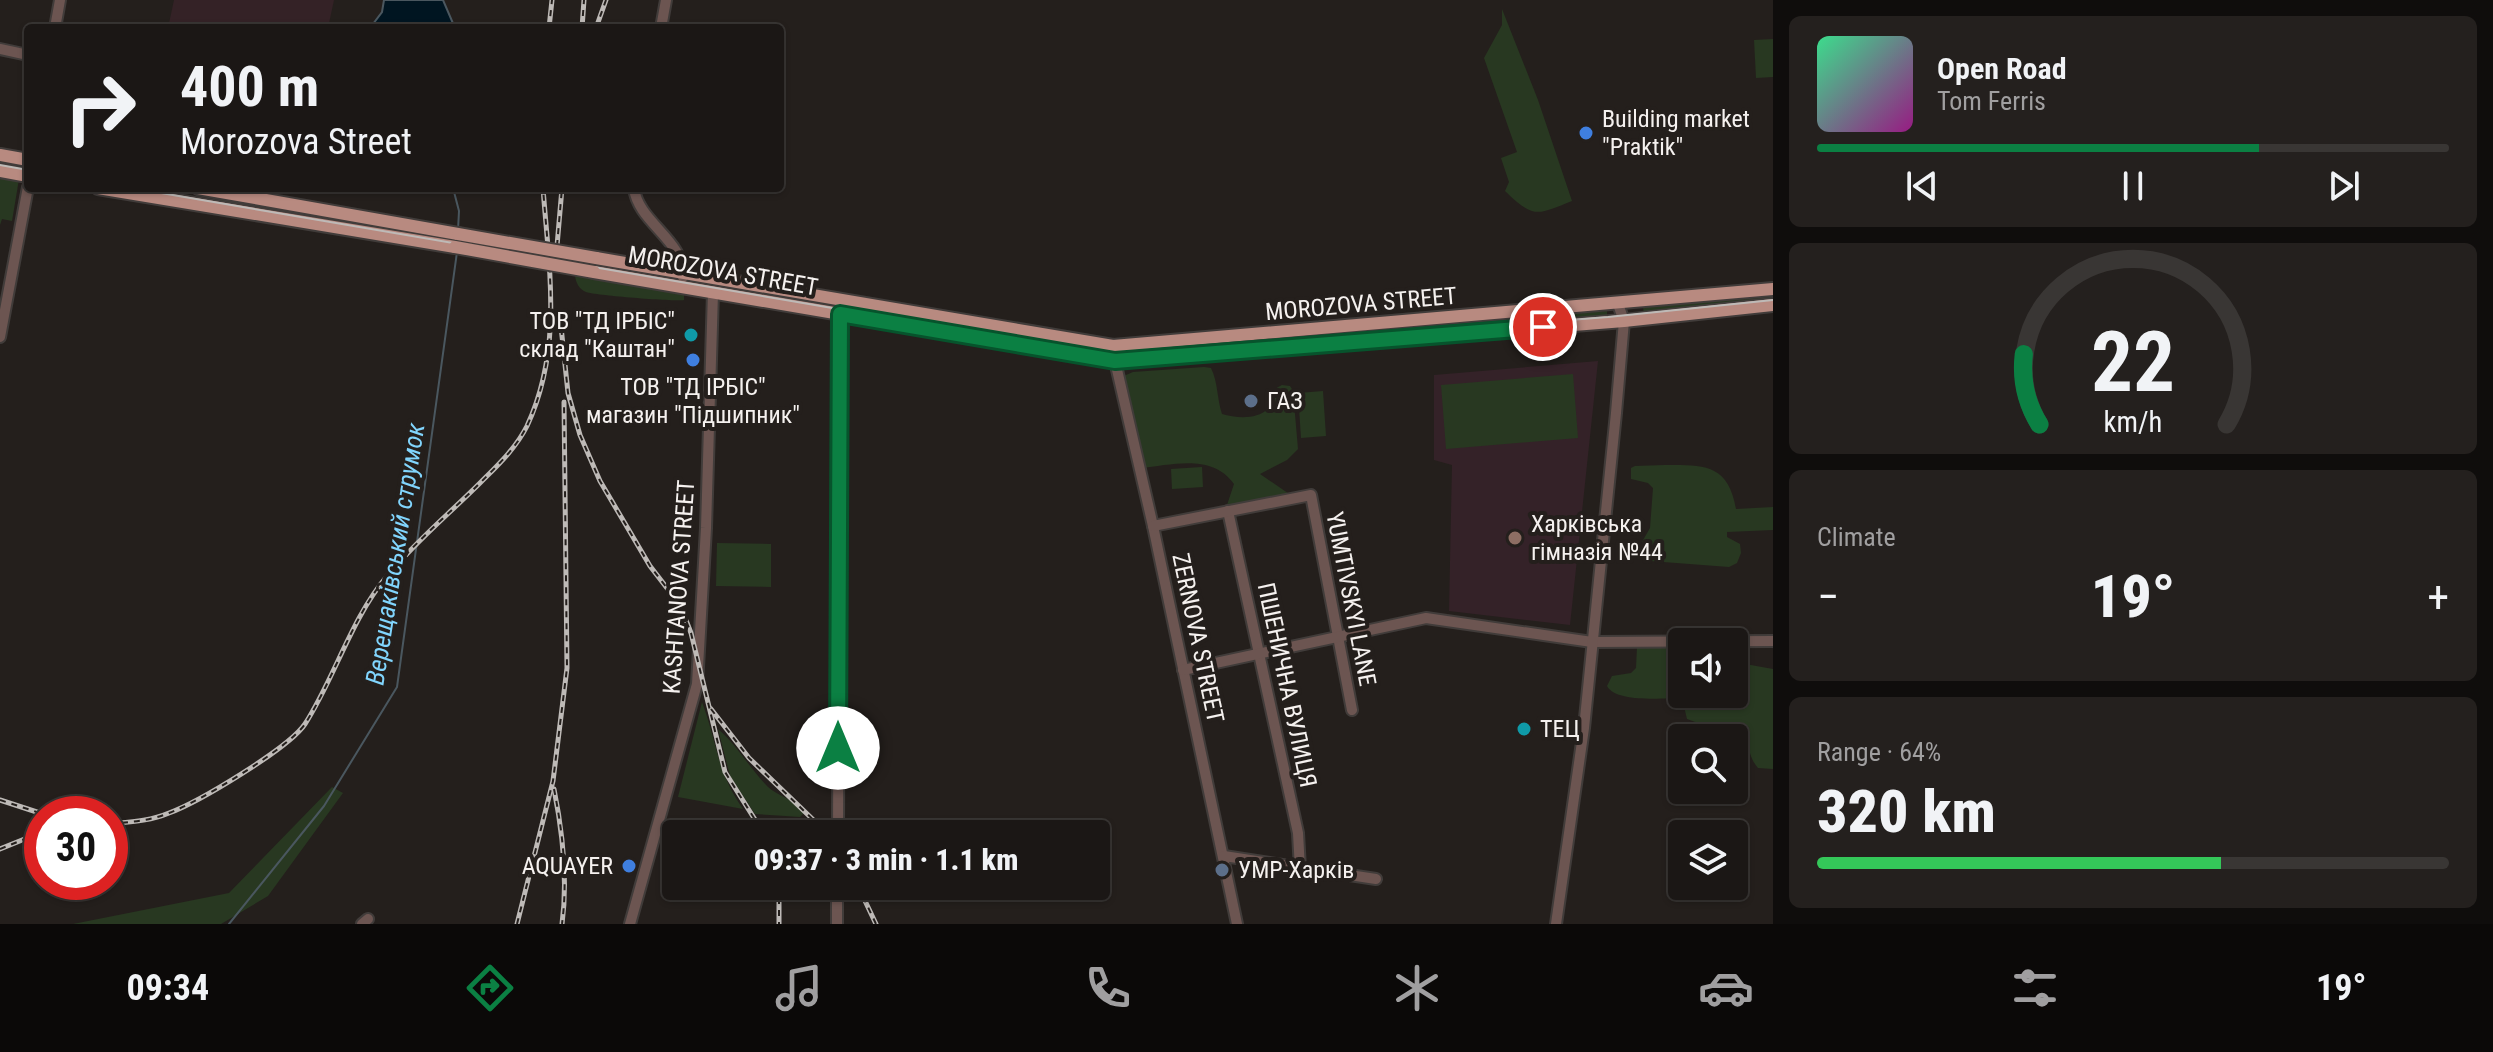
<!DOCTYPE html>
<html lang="en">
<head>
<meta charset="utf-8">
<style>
  :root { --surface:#1b1715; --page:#24201e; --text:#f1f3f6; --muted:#a09fa0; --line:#393634; --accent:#0b8043 }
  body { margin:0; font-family:"Roboto Condensed",sans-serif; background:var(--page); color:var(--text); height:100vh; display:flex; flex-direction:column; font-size:30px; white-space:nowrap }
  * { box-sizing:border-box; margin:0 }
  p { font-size:26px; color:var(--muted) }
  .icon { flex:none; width:44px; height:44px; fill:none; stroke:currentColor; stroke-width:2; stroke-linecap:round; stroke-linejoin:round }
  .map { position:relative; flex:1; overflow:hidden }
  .side { display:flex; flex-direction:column; gap:16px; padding:16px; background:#0f0d0c; width:720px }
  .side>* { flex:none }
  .guide { position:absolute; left:24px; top:24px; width:760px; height:168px; border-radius:8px; box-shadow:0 2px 6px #0004,0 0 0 2px var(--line); background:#1b1715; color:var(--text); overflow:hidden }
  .fabs { position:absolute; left:1668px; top:628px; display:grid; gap:16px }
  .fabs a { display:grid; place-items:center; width:80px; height:80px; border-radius:8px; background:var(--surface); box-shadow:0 2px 6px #0004,0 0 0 2px var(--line); font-size:40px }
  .speed { position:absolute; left:24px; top:796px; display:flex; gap:16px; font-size:40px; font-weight:700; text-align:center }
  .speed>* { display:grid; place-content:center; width:104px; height:104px; border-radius:50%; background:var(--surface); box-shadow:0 2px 6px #0004,0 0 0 2px var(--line); line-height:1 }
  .speed .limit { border:12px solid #d22; background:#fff; color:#111 }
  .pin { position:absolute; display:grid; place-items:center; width:68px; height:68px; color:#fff; margin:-34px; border:4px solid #fff; border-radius:50%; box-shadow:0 2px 8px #0007 }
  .me { position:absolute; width:88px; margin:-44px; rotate:0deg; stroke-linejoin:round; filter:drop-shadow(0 0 6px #0008) }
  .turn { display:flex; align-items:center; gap:28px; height:168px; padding:0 24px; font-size:36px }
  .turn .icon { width:104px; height:104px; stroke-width:2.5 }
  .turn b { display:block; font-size:56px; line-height:68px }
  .big { font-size:60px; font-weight:800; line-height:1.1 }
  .side .card { flex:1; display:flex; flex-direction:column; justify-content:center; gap:12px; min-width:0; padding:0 28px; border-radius:12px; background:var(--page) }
  .side .dial { align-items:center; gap:0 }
  .dial svg { height:208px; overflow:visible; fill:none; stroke:var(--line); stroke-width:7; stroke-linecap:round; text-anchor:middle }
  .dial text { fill:var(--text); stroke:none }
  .song { display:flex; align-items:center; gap:24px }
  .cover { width:96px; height:96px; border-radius:12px; background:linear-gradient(135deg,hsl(150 70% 55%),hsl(310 70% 35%)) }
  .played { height:8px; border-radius:4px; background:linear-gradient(90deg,var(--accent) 70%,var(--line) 70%) }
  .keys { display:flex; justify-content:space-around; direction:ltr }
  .heat { display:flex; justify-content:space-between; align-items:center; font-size:44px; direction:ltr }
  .charge { height:12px; border-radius:6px; background:linear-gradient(90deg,#34c759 64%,var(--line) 0) }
  .trip { position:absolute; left:662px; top:820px; width:448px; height:80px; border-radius:8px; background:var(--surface); box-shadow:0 2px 6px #0004,0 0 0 2px var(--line); font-weight:800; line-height:80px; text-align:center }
  .dock { display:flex; height:128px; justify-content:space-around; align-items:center; background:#0b0908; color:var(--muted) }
  .dock .icon { width:56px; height:56px }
  .dock .selected { color:var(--accent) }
  .dock b { font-size:36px; color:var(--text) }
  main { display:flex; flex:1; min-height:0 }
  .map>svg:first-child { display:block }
  .commercial { fill:#342226 }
  .education { fill:#342228 }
  .green { fill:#283821 }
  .water { fill:#001521; stroke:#4a575f; stroke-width:2 }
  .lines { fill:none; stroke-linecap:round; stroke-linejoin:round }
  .stream { stroke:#4a575f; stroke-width:2 }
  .minor-casing { stroke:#413c3a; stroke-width:14 }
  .major-casing { stroke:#413c3a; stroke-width:16 }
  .minor { stroke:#6c5551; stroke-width:10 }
  .major { stroke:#b88a80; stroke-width:12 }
  .tram { stroke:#bebab7; stroke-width:2 }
  .rail-casing { stroke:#bebab7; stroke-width:5 }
  .rail { stroke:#241f1c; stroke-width:2; stroke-dasharray:6; stroke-linecap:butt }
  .major-bridge-casing { stroke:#413c3a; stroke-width:16; stroke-linecap:butt }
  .major-bridge { stroke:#b88a80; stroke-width:12 }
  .route-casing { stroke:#07532c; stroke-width:20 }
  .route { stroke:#0b8043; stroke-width:14 }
  .shop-dot { fill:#3f7fe0; stroke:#241f1c; stroke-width:3 }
  .culture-dot { fill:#0f9aa8; stroke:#241f1c; stroke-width:3 }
  .service-dot { fill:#5c6f8a; stroke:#241f1c; stroke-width:3 }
  .education-dot { fill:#8d6e63; stroke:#241f1c; stroke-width:3 }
  .labels { text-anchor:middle; stroke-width:8; stroke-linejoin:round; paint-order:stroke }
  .poi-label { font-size:24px; fill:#f5f1ef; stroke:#241f1c; text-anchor:start }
  .street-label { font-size:24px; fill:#f5f1ef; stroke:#241f1c }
  .water-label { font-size:26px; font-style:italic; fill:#81d5fd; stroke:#241f1c }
</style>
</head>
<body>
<main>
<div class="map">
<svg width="1773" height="924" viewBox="0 0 1773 924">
  <rect width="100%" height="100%" fill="#241f1c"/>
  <polygon class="commercial" points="174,0 334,0 328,28 168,28"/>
  <polygon class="education" points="1598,361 1570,625 1449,611 1452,465 1434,460 1434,375"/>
  <g class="green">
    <path d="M 1502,9 L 1538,100 L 1572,201 C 1537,215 1534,219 1505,191 L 1509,182 L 1501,158 L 1517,152 L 1484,58 L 1502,25 Z"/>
    <polygon points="1773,39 1773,77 1756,78 1754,40"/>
    <polygon points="0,176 19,179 12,221 2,219 0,225"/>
    <polygon points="220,196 678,274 677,283 218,206"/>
    <path d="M 575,276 L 684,294 L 684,300 C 677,302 592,295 586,292 C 579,289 576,283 575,276 Z"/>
    <polygon points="690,277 904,312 902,322 689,284"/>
    <polygon points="1773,294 1773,303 1644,316 1643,306"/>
    <polygon points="1607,311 1607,320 1121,358 1092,356 1094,347 1124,350"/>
    <polygon points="909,313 1087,345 1086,355 907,323"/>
    <path d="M 1204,367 L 1211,368 C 1218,382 1217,399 1222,414 C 1236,418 1256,420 1268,409 L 1267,393 L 1282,385 L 1290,386 L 1293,391 L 1298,449 L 1287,460 L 1260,474 L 1295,498 L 1226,508 L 1234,484 C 1212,453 1173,465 1140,468 L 1119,378 L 1133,372 Z"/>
    <polygon points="1573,374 1578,438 1446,449 1441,385"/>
    <polygon points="1323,391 1326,436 1301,438 1298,393"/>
    <path d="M 1665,465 C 1703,465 1728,463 1736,509 L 1773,507 L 1773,530 L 1727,532 L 1727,537 L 1740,544 L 1741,553 L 1737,563 L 1729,567 L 1650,561 L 1644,554 L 1642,542 L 1650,528 L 1653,488 L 1648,483 L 1631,479 L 1631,468 L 1635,466 Z"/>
    <polygon points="1202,467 1203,487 1172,489 1171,469"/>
    <polygon points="717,543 771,544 771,587 716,586"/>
    <path d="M 1643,644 L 1682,645 L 1682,694 L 1734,694 L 1734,662 L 1773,669 L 1773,769 L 1758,768 C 1746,754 1751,740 1741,732 L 1701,724 L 1687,719 L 1682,698 C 1663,698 1616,703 1607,686 L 1612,676 L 1631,673 L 1636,668 L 1637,647 Z"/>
    <path d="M 702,702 C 717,742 717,772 743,809 L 678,797 Z"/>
    <path d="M 718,729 C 738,746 750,769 768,787 C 778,796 795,800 806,811 L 800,817 L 755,814 L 730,776 Z"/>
    <polygon points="332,787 343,793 268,896 221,924 73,924 229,893"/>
  </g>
  <polygon class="water" points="384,0 443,0 455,28 370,28 382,12"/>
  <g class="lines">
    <g class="stream">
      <polyline points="453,188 459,211 458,230"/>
      <polyline points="229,924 324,806 397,687 457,252"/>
    </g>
    <g class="minor-casing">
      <g id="minor">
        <polyline points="55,28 60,0"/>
        <polyline points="661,28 666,0"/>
        <polyline points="0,49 28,55"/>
        <path d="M 634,188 C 638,223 685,240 683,277"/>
        <polyline points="0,337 28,187"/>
        <polyline points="1115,361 1153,526 1237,924"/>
        <polyline points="1228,511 1298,833 1300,869"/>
        <polyline points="1153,526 1311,495 1352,710"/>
        <polyline points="1183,670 1426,618 1592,642 1773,641"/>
        <polyline points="838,834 840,314"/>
        <polyline points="1224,856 1376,879"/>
        <polyline points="362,924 368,919"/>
        <polyline points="630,924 697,684 706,528 713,292"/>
        <polyline points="837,924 837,886"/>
        <polyline points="1556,924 1584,728 1616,413 1624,321 1618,304"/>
      </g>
    </g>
    <g class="major-casing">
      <g id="major">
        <polyline points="0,155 28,160"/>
        <polyline points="0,171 28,176"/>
        <polyline points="98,188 455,247"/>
        <polyline points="198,188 458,234"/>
        <polyline points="596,258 1113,346 1773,289"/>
        <polyline points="594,272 1115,361 1624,321 1773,305"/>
      </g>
    </g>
    <use href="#minor" class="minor"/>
    <use href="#major" class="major"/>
    <g class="tram">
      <polyline points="0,165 28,170"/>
      <polyline points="132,188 1113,356 1608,317 1773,300"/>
    </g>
    <g class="rail-casing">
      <g id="rail">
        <polyline points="549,28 552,0"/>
        <polyline points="582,28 584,0"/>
        <polyline points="596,28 606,0"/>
        <polyline points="557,246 562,188"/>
        <polyline points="560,317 568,393 580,435 600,481 650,566 680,605 691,633 725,772 764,834"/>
        <polyline points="711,709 749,758 828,834"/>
        <path d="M 554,789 C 563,834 568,879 562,924"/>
        <polyline points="0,800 43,814"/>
        <path d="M 110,824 C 130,822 150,821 169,813 C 199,802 289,748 305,724 C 335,677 351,619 387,576 C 415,542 450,513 481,482 C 498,465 516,448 527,426 C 563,349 549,269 543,188"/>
        <polyline points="0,849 42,832"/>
        <polyline points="779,886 779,924"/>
        <polyline points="858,886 876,924"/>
        <polyline points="517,924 553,781 567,668 564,402"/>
      </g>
    </g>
    <use href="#rail" class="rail"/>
    <g class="major-bridge-casing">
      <g id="major-bridge">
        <polyline points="458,234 596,258"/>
        <polyline points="455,247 594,272"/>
      </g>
    </g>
    <use href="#major-bridge" class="major-bridge"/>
  </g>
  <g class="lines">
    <g class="route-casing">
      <polyline id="route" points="838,748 840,314 1115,361 1543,327"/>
    </g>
    <use href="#route" class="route"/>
  </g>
  <g class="shop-dot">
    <circle cx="1586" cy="133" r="8"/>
    <circle cx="693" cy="360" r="8"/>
    <circle cx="629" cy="866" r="8"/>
  </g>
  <g class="culture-dot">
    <circle cx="691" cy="335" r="8"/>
    <circle cx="1524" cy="729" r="8"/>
  </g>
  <g class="service-dot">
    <circle cx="1251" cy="401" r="8"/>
    <circle cx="1222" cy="870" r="8"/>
  </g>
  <circle class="education-dot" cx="1515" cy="538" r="8"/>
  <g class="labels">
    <g class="poi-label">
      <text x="1602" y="127">Building market<tspan x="1602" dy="28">"Praktik"</tspan></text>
      <text x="675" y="329" text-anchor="end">ТОВ "ТД ІРБІС"<tspan x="675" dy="28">склад "Каштан"</tspan></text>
      <text x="693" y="395" text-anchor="middle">ТОВ "ТД ІРБІС"<tspan x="693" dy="28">магазин "Підшипник"</tspan></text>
      <text x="1267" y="409">ГАЗ</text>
      <text x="1531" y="532">Харківська<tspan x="1531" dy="28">гімназія №44</tspan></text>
      <text x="1540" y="737">ТЕЦ</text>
      <text x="613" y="874" text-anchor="end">AQUAYER</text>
      <text x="1238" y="878">УМР-Харків</text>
    </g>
    <g class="street-label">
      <text transform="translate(723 271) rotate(10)" y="8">MOROZOVA STREET</text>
      <text transform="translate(1361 304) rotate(-5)" y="8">MOROZOVA STREET</text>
      <text transform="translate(679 587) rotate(-86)" y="8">KASHTANOVA STREET</text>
      <text transform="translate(1351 599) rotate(79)" y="8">YUMTIVSKYI LANE</text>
      <text transform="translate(1198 638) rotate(78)" y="8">ZERNOVA STREET</text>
      <text transform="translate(1287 685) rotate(78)" y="8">ПШЕНИЧНА ВУЛИЦЯ</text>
    </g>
    <g class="water-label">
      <text transform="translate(395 554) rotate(-81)" y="9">Верещаківський струмок</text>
    </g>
  </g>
</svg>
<div class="fabs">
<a><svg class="icon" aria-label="sound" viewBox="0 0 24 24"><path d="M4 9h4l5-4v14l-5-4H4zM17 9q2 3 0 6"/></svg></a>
<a><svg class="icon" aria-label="search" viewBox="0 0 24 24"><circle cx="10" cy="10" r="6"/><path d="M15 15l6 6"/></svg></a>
<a><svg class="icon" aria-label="layers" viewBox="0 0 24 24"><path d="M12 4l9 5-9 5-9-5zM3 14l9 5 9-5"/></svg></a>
</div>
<div class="speed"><div class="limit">30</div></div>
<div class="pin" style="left:1543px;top:327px;background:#d93025"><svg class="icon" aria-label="arrive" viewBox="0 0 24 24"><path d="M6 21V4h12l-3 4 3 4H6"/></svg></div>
<svg class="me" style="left:838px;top:748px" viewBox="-20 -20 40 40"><circle r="19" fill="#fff"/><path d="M0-13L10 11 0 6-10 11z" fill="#0b8043"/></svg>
<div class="trip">09:37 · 3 min · 1.1 km</div>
<div class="guide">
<div class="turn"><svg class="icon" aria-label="right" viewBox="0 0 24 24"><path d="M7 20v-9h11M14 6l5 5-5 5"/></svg><div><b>400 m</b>Morozova Street</div></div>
</div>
</div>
<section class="side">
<div class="card">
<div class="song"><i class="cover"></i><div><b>Open Road</b><p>Tom Ferris</p></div></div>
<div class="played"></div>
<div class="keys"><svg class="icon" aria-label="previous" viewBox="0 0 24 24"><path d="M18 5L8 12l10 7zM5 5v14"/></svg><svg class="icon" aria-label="pause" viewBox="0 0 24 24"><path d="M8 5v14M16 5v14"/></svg><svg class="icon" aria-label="next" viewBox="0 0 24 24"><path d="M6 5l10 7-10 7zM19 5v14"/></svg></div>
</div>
<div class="card dial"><svg viewBox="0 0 100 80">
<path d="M14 69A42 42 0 1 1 86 69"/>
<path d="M14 69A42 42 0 0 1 8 42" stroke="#0b8043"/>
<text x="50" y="56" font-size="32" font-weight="700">22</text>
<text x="50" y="72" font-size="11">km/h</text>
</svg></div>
<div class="card"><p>Climate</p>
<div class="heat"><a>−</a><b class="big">19°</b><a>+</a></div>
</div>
<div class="card"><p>Range · 64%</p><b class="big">320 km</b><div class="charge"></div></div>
</section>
</main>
<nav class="dock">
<b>09:34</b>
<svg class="icon selected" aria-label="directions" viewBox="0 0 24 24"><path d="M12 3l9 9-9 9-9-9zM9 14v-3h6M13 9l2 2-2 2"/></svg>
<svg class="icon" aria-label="music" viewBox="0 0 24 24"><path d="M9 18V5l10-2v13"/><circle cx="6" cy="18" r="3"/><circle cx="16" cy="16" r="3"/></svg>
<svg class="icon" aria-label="phone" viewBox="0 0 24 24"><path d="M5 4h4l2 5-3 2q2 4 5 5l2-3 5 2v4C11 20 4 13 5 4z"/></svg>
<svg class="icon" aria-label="climate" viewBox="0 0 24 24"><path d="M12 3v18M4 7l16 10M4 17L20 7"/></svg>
<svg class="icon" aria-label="car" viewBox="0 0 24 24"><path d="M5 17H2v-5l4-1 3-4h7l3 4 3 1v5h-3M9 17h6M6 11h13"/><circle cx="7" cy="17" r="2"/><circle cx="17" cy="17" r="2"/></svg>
<svg class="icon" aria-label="filters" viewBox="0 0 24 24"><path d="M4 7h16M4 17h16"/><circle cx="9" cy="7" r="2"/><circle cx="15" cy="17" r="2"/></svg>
<b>19°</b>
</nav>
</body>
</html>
